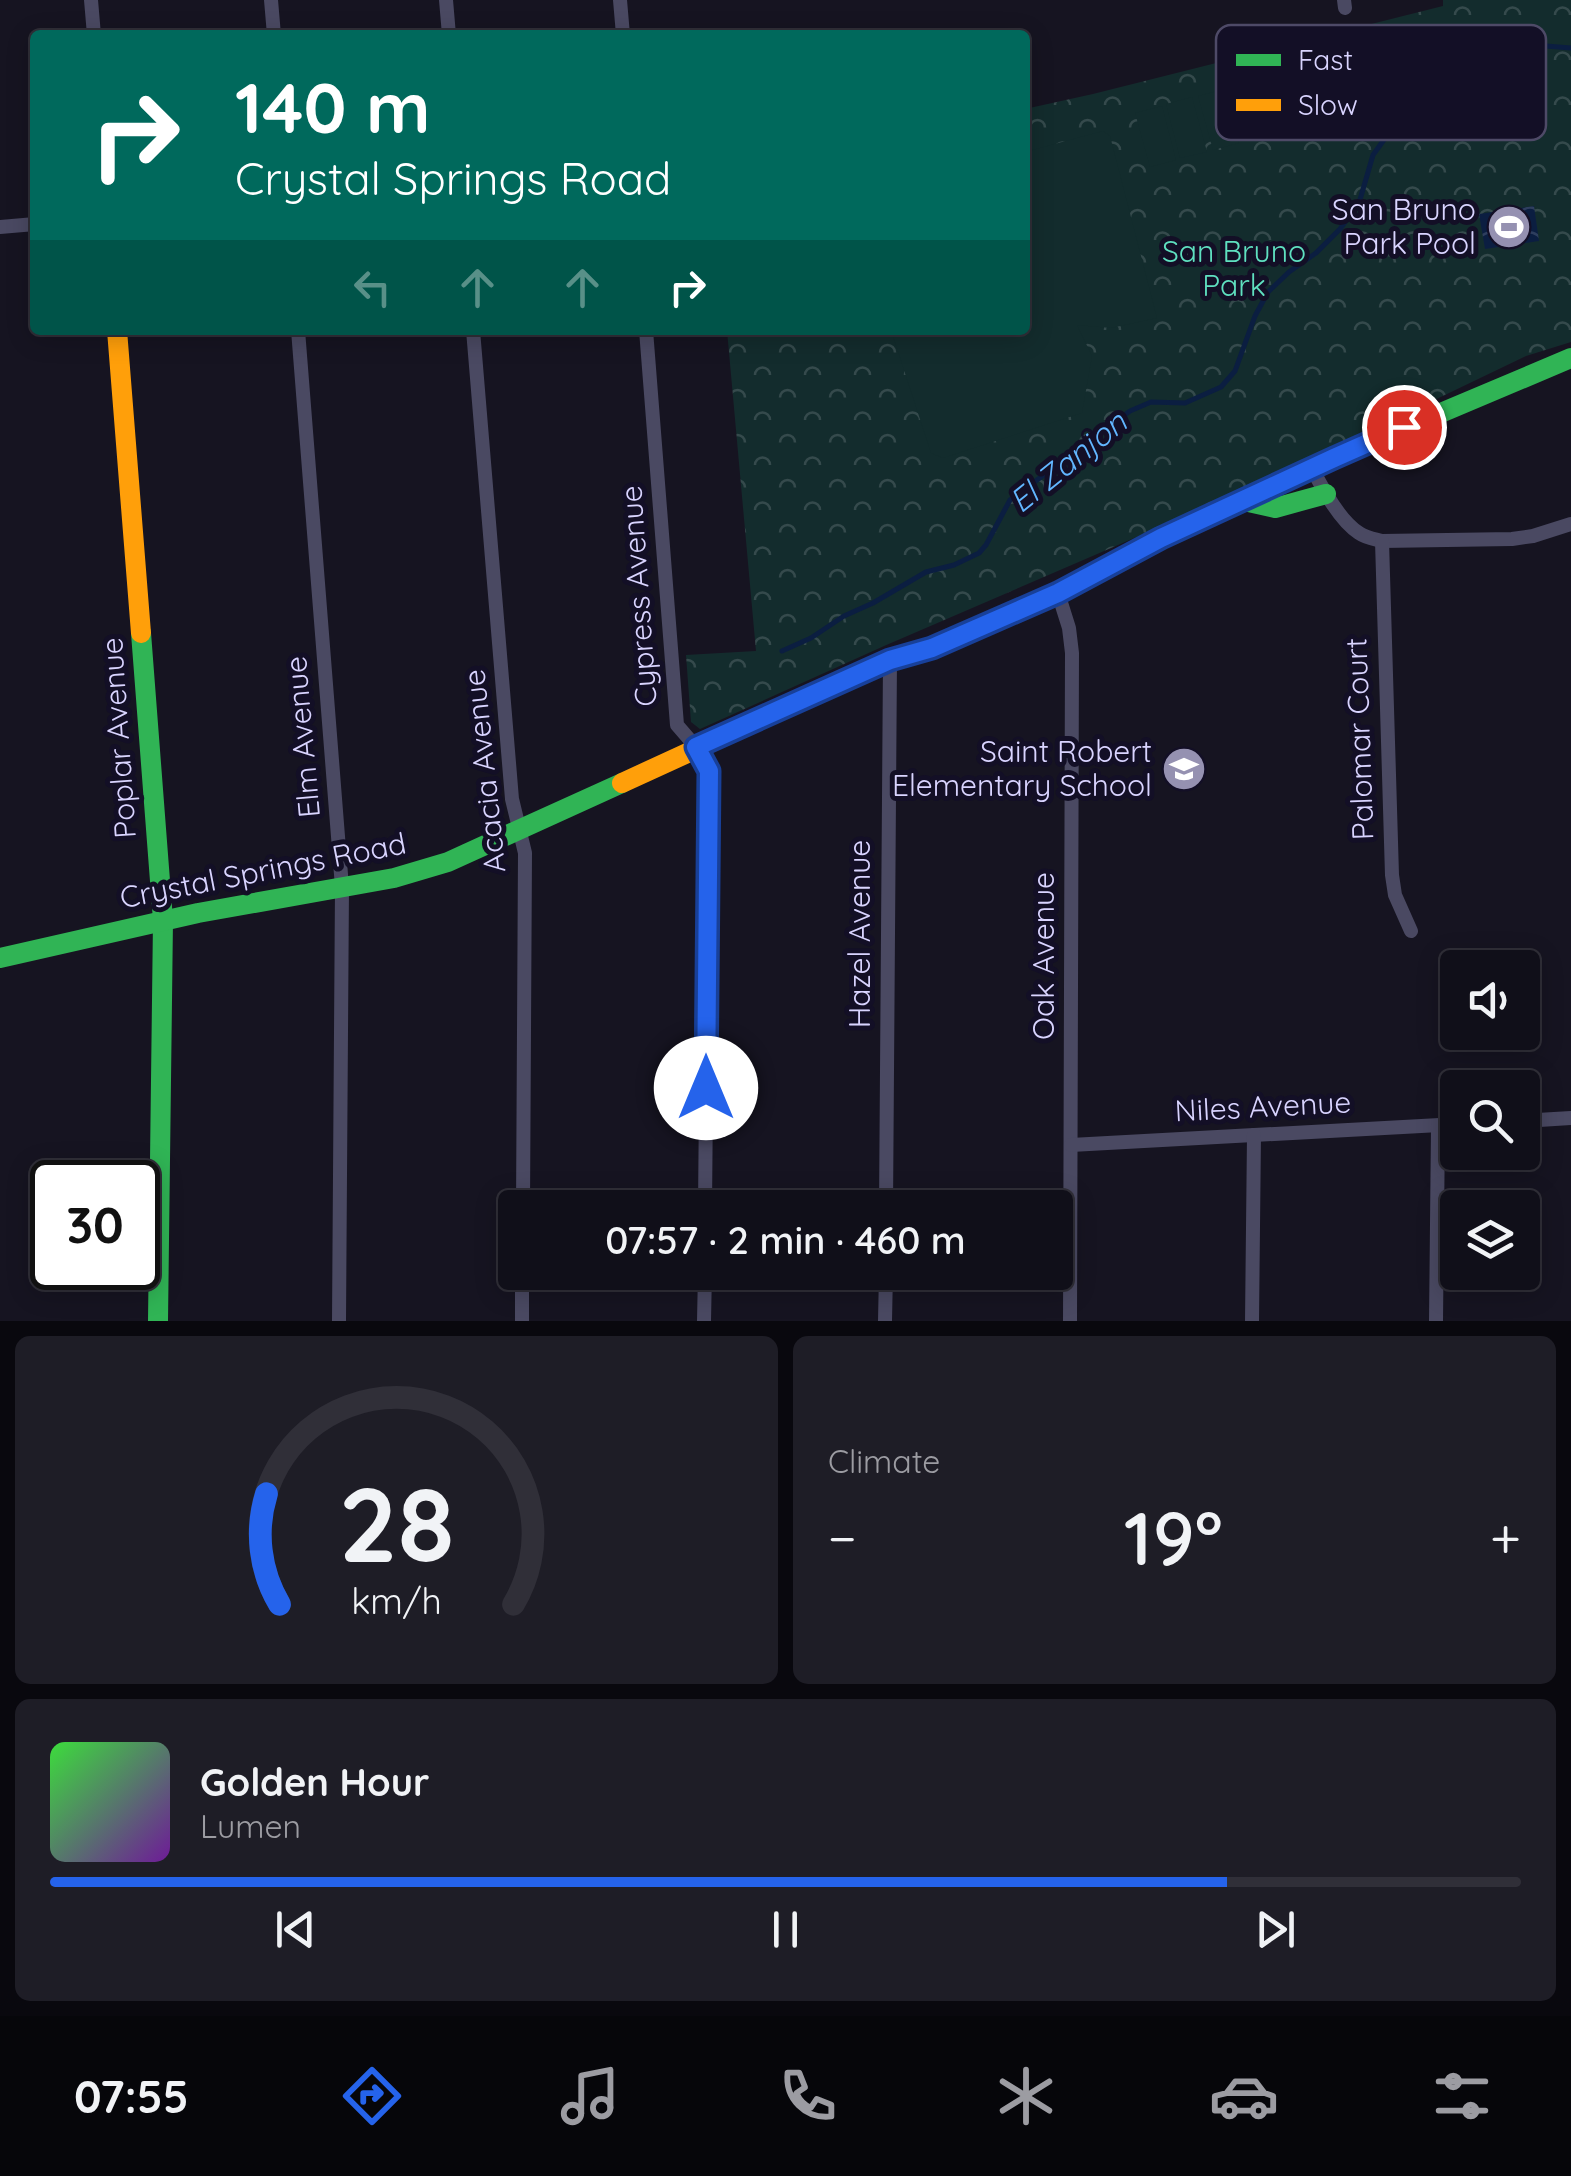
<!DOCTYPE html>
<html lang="en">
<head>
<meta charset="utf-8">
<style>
  :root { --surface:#100f19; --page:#1e1d26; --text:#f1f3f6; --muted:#9c9ca2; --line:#302f38; --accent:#2563eb }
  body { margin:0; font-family:Quicksand,sans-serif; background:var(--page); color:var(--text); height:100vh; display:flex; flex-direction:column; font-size:38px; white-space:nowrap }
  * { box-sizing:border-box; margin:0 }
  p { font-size:32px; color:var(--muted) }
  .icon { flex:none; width:55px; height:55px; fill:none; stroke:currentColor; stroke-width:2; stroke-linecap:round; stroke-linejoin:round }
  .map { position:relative; height:1321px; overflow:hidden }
  .panel { display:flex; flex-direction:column; gap:15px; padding:15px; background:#09080e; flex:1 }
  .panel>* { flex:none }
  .banner { position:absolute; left:30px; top:30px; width:1000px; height:305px; border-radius:10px; box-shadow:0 5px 25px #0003,0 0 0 2px var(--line); background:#00695c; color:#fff; overflow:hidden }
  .tools { position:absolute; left:1440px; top:950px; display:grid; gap:20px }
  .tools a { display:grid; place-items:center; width:100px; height:100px; border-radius:10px; background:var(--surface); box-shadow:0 5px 25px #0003,0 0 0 2px var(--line); font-size:50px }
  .speed { position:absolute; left:30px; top:1160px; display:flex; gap:20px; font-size:50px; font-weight:700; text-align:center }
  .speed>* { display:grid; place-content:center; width:130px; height:130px; border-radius:50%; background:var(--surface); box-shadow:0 5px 25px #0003,0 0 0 2px var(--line); line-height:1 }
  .speed .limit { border:5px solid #111; border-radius:15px; background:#fff; color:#111 }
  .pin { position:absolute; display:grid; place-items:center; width:85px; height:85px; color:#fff; margin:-42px; border:5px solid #fff; border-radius:50%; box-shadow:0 2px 10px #0007 }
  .me { position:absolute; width:110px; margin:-55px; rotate:0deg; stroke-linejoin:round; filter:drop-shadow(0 0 8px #0008) }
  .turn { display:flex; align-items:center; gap:35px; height:210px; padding:0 40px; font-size:45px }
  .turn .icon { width:130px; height:130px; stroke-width:2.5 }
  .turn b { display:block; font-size:70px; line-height:85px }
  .lanes { display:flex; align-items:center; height:95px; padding:0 40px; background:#0003; justify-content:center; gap:50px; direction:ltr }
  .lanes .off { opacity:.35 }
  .big { font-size:75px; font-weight:600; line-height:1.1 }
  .panel .card { flex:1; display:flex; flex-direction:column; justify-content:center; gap:15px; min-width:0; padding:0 35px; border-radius:15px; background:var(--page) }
  .panel .dial { align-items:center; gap:0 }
  .dial svg { height:260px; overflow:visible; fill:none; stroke:var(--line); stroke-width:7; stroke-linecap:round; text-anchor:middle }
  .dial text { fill:var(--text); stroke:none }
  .song { display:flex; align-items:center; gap:30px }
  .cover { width:120px; height:120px; border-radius:15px; background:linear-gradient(135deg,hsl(120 70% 55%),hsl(280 70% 35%)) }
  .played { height:10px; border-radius:5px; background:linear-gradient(90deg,var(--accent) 80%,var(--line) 80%) }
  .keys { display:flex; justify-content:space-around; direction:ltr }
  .heat { display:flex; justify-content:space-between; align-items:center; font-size:55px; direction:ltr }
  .panel .tiles { flex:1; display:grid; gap:15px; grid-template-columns:1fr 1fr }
  .card:last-child { grid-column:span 2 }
  .trip { position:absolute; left:498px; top:1190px; width:575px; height:100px; border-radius:10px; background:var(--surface); box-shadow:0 5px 25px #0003,0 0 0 2px var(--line); font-weight:600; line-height:100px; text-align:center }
  .tab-bar { display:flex; height:160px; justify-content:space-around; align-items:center; background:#06060a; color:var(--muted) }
  .tab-bar .icon { width:70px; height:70px }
  .tab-bar .active { color:var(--accent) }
  .tab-bar b { font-size:45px; color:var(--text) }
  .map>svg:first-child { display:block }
  .park { fill:url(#park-crowns) }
  .pitch { fill:#132c2d }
  .water { fill:url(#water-waves) }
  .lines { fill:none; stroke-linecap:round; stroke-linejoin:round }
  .stream { stroke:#0b1e41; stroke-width:5 }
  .street { stroke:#4a4962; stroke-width:14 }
  .fast { stroke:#30b455; stroke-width:20 }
  .slow { stroke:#ff9f0a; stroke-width:20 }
  .route-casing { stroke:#184099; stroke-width:25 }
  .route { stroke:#2563eb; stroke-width:18 }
  .labels { text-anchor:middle; stroke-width:10; stroke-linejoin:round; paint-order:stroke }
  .poi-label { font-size:30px; fill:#d9d4ff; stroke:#130f26; text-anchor:end }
  .park-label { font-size:30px; fill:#5fe0c0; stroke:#130f26 }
  .street-label { font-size:30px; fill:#d9d4ff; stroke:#130f26 }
  .water-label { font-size:32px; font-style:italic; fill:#62b6ff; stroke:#130f26 }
  .key { fill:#130f26; stroke:#4e4a67; stroke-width:2.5 }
  .key-label { font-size:28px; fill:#d9d4ff }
</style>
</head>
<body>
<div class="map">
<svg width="1571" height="1321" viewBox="0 0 1571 1321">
  <defs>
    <pattern id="park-crowns" width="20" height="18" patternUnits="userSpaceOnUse" patternTransform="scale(2.5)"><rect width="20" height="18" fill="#132c2d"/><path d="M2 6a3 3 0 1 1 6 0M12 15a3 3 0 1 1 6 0" fill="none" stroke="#354a4c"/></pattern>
    <pattern id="water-waves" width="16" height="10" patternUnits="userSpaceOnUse" patternTransform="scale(2.5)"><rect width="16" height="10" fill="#0b1e41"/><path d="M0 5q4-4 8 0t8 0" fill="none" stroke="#2e3e5e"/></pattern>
  </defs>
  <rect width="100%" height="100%" fill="#161421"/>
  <polygon class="park" points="1443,0 1571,0 1571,342 1526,356 1264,482 884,646 700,729 691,722 686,655 756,651 727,330 1025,330 1025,109 1093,94 1443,6"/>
  <g class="pitch">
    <polygon points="1259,80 1273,134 1247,141 1232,87"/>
    <polygon points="1225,89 1239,143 1213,150 1198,96"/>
    <polygon points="1192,97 1207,152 1180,158 1166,104"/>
    <polygon points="1162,106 1176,160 1150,167 1135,113"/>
    <polygon points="1103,131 1110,136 1157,318 1111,328 1077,325 1092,356 1082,413 943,458 931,453 891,330 1025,330 1025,152"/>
  </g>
  <polygon class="water" points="1534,206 1539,241 1485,249 1479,214"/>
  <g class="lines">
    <g class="stream">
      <polyline points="1428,83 1462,44 1482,41 1571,48"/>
      <polyline points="782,651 811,638 844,616 873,603 926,572 954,565 979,553 986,545 1010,500 1130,411 1151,402 1185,403 1221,387 1235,371 1255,316 1268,292 1289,272 1316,253 1340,229 1359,203 1373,155 1412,101"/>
    </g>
    <g class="street">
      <polyline points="91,0 94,35"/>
      <polyline points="271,0 274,35"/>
      <polyline points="446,0 449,35"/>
      <polyline points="620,0 623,35"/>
      <polyline points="1344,0 1345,8"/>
      <polyline points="0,227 35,224"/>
      <polyline points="298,330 342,887 339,1321"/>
      <polyline points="473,330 512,799 525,853 523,1208"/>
      <polyline points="646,330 677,725 696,747 709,771 705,1208"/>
      <path d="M 1312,468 C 1322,488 1340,521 1359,533 C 1366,538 1374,539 1382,541 L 1512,539 L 1533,536 L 1571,524"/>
      <polyline points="1382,541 1392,875 1395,895 1411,931"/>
      <polyline points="1058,593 1069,628 1072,653 1070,1321"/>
      <polyline points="1522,1121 1571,1118"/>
      <polyline points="1071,1145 1458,1124"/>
      <polyline points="886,1208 890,660"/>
      <polyline points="522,1321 522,1272"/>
      <polyline points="704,1321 705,1272"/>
      <polyline points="885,1321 886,1272"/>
      <polyline points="1252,1321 1254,1135"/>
      <polyline points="1436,1321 1438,1126"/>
    </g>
    <g class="fast">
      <polyline points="1244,501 1275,508 1326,494"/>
      <polyline points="1180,529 1334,458 1571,358"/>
      <polyline points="141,633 163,920 158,1321"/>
      <polyline points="0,958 198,913 394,878 448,862 622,783"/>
    </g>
    <g class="slow">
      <polyline points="117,330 141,633"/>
      <polyline points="622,783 890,660 932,648 1058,593 1180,529"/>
    </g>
  </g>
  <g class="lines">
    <g class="route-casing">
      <polyline id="route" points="706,1088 709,771 696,747 890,660 932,648 1058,593 1161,538 1334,458 1404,427"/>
    </g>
    <use href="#route" class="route"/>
  </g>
  <defs>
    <g id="stadium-disc" transform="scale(2.25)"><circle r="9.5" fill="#9591b1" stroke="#130f26"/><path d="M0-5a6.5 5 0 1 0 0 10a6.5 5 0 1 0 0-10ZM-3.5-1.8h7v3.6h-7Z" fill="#fff"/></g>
    <g id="school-disc" transform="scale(2.25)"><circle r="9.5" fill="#9591b1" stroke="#130f26"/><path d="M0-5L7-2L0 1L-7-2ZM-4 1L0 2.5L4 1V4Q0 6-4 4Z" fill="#fff"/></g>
  </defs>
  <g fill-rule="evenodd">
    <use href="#stadium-disc" x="1509" y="227"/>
    <use href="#school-disc" x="1184" y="769"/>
  </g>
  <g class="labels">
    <g class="poi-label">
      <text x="1476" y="220">San Bruno<tspan x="1476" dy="34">Park Pool</tspan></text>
      <text x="1152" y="762">Saint Robert<tspan x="1152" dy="34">Elementary School</tspan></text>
    </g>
    <g class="park-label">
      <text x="1234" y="262">San Bruno<tspan x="1234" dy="34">Park</tspan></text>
    </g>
    <g class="street-label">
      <text transform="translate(639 596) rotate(-94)" y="10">Cypress Avenue</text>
      <text transform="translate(303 737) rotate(-95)" y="10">Elm Avenue</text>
      <text transform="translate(119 738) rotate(-94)" y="10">Poplar Avenue</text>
      <text transform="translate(1360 739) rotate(-92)" y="10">Palomar Court</text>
      <text transform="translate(485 771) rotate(-96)" y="10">Acacia Avenue</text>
      <text transform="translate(263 871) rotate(-11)" y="10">Crystal Springs Road</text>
      <text transform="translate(860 934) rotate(-90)" y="10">Hazel Avenue</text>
      <text transform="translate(1044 956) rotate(-90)" y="10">Oak Avenue</text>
      <text transform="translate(1263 1107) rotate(-3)" y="10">Niles Avenue</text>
    </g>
    <g class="water-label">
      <text transform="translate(1068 462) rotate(-39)" y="11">El Zanjon</text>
    </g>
  </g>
  <rect x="1216" y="25" width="330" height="115" rx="15" class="key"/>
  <rect x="1236" y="54" width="45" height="12" fill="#30b455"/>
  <rect x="1236" y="99" width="45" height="12" fill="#ff9f0a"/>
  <g class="key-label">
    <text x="1298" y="70">Fast</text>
    <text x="1298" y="115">Slow</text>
  </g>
</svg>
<div class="tools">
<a><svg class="icon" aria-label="sound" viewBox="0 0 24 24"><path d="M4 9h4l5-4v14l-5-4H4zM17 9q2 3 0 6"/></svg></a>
<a><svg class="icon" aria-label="search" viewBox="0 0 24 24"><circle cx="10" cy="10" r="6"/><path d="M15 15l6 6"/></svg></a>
<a><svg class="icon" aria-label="layers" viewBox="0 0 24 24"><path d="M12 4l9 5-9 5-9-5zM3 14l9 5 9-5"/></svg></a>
</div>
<div class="speed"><div class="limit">30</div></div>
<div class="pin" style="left:1404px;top:427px;background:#d93025"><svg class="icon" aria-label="arrive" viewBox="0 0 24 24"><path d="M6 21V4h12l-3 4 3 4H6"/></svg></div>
<svg class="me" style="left:706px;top:1088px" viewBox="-20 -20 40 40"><circle r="19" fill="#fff"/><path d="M0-13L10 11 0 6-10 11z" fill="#2563eb"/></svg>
<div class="trip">07:57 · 2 min · 460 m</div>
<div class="banner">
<div class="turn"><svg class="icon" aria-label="right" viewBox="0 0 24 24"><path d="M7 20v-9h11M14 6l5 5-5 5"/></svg><div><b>140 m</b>Crystal Springs Road</div></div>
<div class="lanes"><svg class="icon off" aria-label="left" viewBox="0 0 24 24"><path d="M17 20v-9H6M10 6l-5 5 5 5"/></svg><svg class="icon off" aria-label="ahead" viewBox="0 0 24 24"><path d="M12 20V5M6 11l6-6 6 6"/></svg><svg class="icon off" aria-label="ahead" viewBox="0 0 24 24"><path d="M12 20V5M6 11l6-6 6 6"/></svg><svg class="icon" aria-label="right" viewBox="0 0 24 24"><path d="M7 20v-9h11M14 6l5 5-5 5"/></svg></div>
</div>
</div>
<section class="panel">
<div class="tiles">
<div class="card dial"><svg viewBox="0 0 100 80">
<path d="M14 69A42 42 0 1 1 86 69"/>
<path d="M14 69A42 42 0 0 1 10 35" stroke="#2563eb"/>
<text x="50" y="56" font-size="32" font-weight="700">28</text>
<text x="50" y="72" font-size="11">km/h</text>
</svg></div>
<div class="card"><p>Climate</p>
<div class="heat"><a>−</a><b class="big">19°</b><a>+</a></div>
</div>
<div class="card">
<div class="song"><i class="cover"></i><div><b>Golden Hour</b><p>Lumen</p></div></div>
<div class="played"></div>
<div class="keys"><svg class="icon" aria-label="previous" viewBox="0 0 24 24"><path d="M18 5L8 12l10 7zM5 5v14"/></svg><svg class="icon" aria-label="pause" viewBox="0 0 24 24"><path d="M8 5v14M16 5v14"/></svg><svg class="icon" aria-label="next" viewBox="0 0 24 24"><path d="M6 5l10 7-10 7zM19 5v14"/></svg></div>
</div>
</div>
</section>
<nav class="tab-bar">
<b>07:55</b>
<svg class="icon active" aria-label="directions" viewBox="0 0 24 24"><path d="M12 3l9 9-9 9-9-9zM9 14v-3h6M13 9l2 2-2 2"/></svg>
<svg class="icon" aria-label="music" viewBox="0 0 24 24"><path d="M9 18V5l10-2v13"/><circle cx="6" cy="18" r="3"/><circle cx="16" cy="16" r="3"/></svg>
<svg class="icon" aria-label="phone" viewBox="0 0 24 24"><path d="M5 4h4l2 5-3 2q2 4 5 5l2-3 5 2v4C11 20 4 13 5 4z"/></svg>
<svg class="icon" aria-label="climate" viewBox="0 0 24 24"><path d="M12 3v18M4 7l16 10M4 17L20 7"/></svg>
<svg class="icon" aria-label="car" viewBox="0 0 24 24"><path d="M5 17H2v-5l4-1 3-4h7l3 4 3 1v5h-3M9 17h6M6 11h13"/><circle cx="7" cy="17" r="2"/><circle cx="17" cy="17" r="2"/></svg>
<svg class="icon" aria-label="filters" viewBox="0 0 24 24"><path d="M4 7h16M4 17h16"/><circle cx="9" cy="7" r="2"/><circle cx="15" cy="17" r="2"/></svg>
</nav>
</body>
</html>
